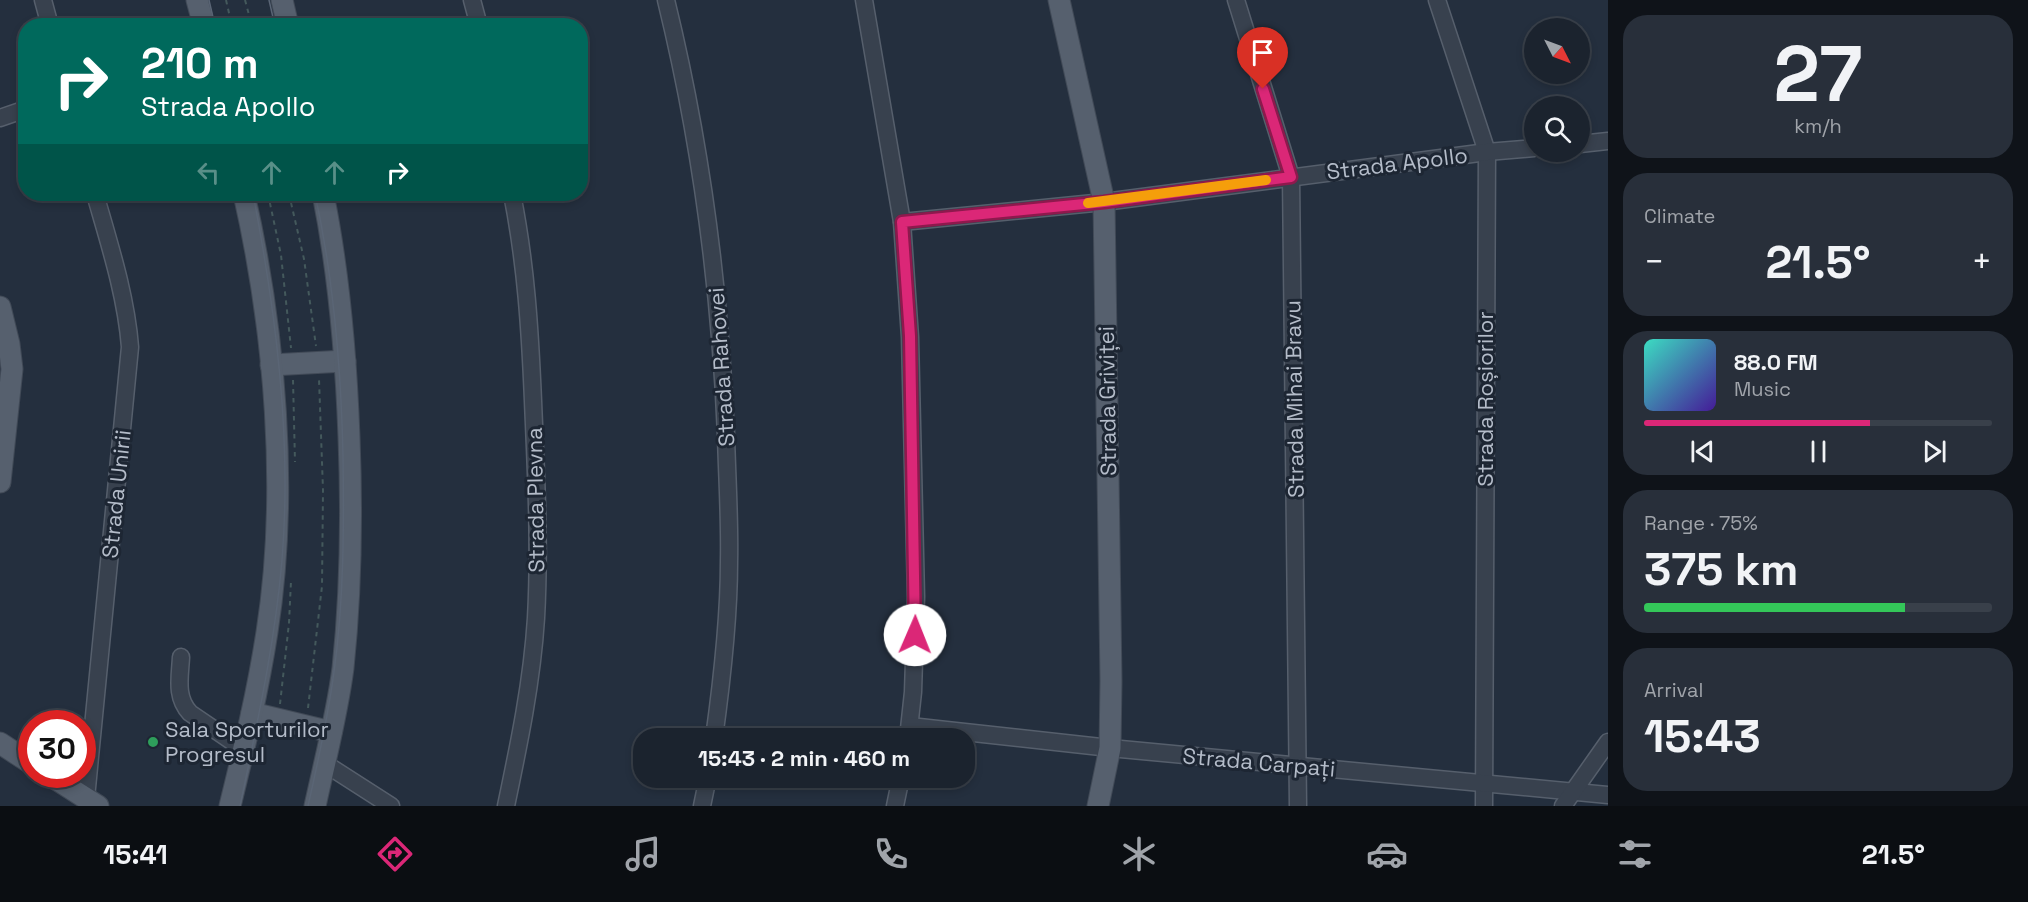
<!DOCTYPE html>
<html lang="en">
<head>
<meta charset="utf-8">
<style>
  :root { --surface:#1b232e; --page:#282f3a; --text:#f1f3f6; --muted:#a0a4aa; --line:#39404a; --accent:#db2777 }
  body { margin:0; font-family:"Space Grotesk",sans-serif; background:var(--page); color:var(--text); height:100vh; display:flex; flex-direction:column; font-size:22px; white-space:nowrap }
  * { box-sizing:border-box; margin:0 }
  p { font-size:20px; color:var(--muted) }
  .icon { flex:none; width:33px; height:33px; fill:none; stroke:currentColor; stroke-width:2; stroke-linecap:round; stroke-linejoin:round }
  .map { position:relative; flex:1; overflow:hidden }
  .drawer { display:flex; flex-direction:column; gap:15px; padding:15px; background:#0f1319; width:420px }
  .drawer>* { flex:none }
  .top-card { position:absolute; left:18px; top:18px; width:570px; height:183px; border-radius:24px; box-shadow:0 3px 9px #0003,0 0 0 2px var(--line); background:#00695c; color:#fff; overflow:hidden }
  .needle { width:39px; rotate:132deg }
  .tools { position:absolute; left:1524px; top:18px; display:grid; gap:12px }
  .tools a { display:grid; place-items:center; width:66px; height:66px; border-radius:50%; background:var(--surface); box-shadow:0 3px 9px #0003,0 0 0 2px var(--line); font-size:30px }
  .speed { position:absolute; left:18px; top:710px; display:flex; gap:12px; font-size:30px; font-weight:700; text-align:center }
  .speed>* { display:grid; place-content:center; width:78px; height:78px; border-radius:50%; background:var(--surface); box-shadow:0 3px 9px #0003,0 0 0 2px var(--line); line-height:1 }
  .speed .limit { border:9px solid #d22; background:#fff; color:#111 }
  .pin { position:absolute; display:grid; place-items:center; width:51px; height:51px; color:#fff; margin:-62px -26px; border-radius:50% 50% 50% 0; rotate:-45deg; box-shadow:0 0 6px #0007 }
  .pin .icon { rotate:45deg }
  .me { position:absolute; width:66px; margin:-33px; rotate:1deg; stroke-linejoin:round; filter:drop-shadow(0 0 4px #0008) }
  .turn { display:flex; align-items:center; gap:21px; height:126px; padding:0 24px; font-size:27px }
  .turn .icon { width:78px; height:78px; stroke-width:2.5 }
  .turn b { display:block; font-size:42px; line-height:51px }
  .lanes { display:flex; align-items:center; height:57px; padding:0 24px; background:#0003; justify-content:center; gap:30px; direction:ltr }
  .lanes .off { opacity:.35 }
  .big { font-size:45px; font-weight:600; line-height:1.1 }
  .drawer .widget { flex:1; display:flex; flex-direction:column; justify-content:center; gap:9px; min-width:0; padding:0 21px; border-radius:24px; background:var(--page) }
  .drawer .dial { align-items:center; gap:0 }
  .dial b { font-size:78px; line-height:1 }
  .song { display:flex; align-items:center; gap:18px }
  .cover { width:72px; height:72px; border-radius:9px; background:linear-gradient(135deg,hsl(170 70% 55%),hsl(260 70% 35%)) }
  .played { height:6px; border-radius:3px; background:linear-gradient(90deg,var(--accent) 65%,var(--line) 65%) }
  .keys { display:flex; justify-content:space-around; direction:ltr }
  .heat { display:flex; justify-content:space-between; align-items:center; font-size:33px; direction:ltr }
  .charge { height:9px; border-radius:4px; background:linear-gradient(90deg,#34c759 75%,var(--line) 0) }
  .trip { position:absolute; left:633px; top:728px; width:342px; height:60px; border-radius:24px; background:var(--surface); box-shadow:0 3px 9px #0003,0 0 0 2px var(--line); font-weight:600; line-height:60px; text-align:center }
  .menu { display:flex; height:96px; justify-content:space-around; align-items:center; background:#0b0e12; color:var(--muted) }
  .menu .icon { width:42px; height:42px }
  .menu .active { color:var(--accent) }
  .menu b { font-size:27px; color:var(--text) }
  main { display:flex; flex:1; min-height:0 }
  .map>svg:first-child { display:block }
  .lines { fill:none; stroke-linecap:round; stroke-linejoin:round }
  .minor-casing { stroke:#565f6c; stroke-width:19 }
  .major-casing { stroke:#414a57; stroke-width:23 }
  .path { stroke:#44595c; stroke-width:2; stroke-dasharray:4.5 4.5; stroke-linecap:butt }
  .minor { stroke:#38414e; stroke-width:16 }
  .major { stroke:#56606e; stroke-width:21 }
  .tram { stroke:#5a6575; stroke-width:1.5 }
  .route-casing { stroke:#8e194d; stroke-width:15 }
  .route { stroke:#db2777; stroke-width:10 }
  .slow { stroke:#f59e0b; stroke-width:10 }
  .leisure-dot { fill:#2e9e5b; stroke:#1d2633; stroke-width:2 }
  .labels { text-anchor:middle; stroke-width:6; stroke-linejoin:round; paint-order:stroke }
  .street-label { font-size:22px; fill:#b4bcc9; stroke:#1d2633 }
  .poi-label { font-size:22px; fill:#b4bcc9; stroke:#1d2633; text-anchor:start }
</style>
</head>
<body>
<main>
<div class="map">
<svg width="1608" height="806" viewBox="0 0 1608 806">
  <rect width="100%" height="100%" fill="#242f3e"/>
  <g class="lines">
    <g class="minor-casing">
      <g id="minor">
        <polyline points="43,0 50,26"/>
        <polyline points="472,0 479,26"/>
        <path d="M 666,0 C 701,143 720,288 726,435 C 727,477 730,520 729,562 C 729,621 722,680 714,738"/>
        <polyline points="864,0 902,222 910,337 916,597 913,692 908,738"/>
        <polyline points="1236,0 1291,177 1298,806"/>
        <polyline points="1437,0 1487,152 1484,806"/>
        <polyline points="0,118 26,109"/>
        <polyline points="1580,144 1608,141"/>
        <polyline points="902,222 1104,202 1487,152 1534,148"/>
        <path d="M 181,657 C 180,677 175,697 190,713 L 243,749"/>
        <polyline points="910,726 1110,748 1608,795"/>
        <polyline points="324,763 391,806"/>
        <path d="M 86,798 L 130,347 C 126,295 109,243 95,194"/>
        <path d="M 506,806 C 519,744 532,682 536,618 C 540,546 536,473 533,401 C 530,330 526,264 512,194"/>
        <polyline points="702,806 708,777"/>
        <polyline points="895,806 901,777"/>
        <polyline points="1563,806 1608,742"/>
      </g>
    </g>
    <g class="major-casing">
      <g id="major">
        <polyline points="197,0 204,26"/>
        <polyline points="282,0 288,26"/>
        <polyline points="1059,0 1104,202 1111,681 1110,748 1098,806"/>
        <polyline points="0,307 9,344 12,369 0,482"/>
        <polyline points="271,365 345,361"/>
        <polyline points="252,713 331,732"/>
        <polyline points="0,743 32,764"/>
        <polyline points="48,774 98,806"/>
        <path d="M 230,806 C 244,749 258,691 267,632 C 289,492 275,331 244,194"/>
        <path d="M 315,806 C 325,760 337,715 343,668 C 351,592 352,514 349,437 C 346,356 339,273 323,194"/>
      </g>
    </g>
    <g class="path">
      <polyline points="226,0 232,26"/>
      <polyline points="245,0 252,26"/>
      <polyline points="268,194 281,255 291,348"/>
      <polyline points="289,194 304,259 316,346"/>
      <polyline points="293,380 295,462"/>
      <polyline points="280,704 289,623 291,581"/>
      <polyline points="308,708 322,586 323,490 319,379"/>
    </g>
    <use href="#minor" class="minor"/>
    <use href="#major" class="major"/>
    <g class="tram">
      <polyline points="209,0 215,26"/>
      <polyline points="269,0 275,26"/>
      <path d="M 240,806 C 257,724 275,643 282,560 C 292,438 276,313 253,194"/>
      <path d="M 308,806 C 318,762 328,717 334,672 C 344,600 344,527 343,455 C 341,367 334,280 315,194"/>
    </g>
  </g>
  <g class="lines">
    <g class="route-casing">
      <polyline id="route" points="915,635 910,336 902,222 1104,202 1291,177 1263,89"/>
    </g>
    <use href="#route" class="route"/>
    <polyline class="slow" points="1088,203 1266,180"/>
  </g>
  <circle class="leisure-dot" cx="153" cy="742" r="6"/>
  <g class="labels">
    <g class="street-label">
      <text transform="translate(1397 163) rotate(-7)" y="8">Strada Apollo</text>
      <text transform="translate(721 367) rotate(-94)" y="8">Strada Rahovei</text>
      <text transform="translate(1294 399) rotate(-91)" y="8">Strada Mihai Bravu</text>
      <text transform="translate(1485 399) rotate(-90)" y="8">Strada Roșiorilor</text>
      <text transform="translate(1107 401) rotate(-91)" y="8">Strada Griviței</text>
      <text transform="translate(116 494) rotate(-84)" y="8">Strada Unirii</text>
      <text transform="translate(535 500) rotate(-91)" y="8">Strada Plevna</text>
      <text transform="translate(1259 762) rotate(5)" y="8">Strada Carpați</text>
    </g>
    <g class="poi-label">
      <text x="165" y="737">Sala Sporturilor<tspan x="165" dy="25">Progresul</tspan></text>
    </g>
  </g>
</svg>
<div class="tools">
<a><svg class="needle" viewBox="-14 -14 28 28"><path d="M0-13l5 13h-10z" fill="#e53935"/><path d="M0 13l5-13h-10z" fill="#a0a4aa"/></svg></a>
<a><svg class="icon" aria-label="search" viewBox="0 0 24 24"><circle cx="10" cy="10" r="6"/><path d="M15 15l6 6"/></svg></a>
</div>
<div class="speed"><div class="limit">30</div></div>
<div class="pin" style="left:1263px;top:89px;background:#d93025"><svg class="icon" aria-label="arrive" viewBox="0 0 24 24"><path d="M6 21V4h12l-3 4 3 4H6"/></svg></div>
<svg class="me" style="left:915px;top:635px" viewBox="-20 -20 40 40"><circle r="19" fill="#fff"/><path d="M0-13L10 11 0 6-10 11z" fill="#db2777"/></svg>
<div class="trip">15:43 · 2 min · 460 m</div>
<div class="top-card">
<div class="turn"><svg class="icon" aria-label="right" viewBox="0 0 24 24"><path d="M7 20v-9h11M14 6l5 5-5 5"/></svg><div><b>210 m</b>Strada Apollo</div></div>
<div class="lanes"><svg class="icon off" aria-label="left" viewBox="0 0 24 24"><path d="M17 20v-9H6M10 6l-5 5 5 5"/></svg><svg class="icon off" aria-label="ahead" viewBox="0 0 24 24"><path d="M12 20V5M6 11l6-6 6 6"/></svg><svg class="icon off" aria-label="ahead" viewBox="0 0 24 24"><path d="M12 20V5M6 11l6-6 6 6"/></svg><svg class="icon" aria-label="right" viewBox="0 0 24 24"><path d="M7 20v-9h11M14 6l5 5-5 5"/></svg></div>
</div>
</div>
<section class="drawer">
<div class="widget dial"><b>27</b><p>km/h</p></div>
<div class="widget"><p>Climate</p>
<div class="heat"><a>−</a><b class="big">21.5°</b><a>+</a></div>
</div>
<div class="widget">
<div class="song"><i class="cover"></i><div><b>88.0 FM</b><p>Music</p></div></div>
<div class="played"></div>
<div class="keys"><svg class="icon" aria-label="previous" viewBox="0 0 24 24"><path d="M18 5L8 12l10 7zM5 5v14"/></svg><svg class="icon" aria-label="pause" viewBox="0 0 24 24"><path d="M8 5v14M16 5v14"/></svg><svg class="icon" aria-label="next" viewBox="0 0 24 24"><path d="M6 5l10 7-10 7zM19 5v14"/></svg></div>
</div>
<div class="widget"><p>Range · 75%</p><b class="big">375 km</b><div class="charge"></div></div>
<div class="widget"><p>Arrival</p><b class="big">15:43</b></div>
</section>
</main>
<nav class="menu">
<b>15:41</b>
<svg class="icon active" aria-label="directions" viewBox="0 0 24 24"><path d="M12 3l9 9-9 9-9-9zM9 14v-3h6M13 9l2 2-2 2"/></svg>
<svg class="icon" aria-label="music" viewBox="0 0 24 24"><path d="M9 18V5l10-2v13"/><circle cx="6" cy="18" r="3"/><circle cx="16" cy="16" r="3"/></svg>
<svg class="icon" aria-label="phone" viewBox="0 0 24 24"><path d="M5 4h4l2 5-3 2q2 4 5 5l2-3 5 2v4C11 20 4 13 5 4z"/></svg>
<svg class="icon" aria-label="climate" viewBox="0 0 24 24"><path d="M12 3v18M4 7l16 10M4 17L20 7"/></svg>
<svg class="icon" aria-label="car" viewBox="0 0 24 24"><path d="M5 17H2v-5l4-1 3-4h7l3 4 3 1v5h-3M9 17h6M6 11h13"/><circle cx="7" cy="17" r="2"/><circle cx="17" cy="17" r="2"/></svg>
<svg class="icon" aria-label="filters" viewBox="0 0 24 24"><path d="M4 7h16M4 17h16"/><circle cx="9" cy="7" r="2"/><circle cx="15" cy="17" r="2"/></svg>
<b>21.5°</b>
</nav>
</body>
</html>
